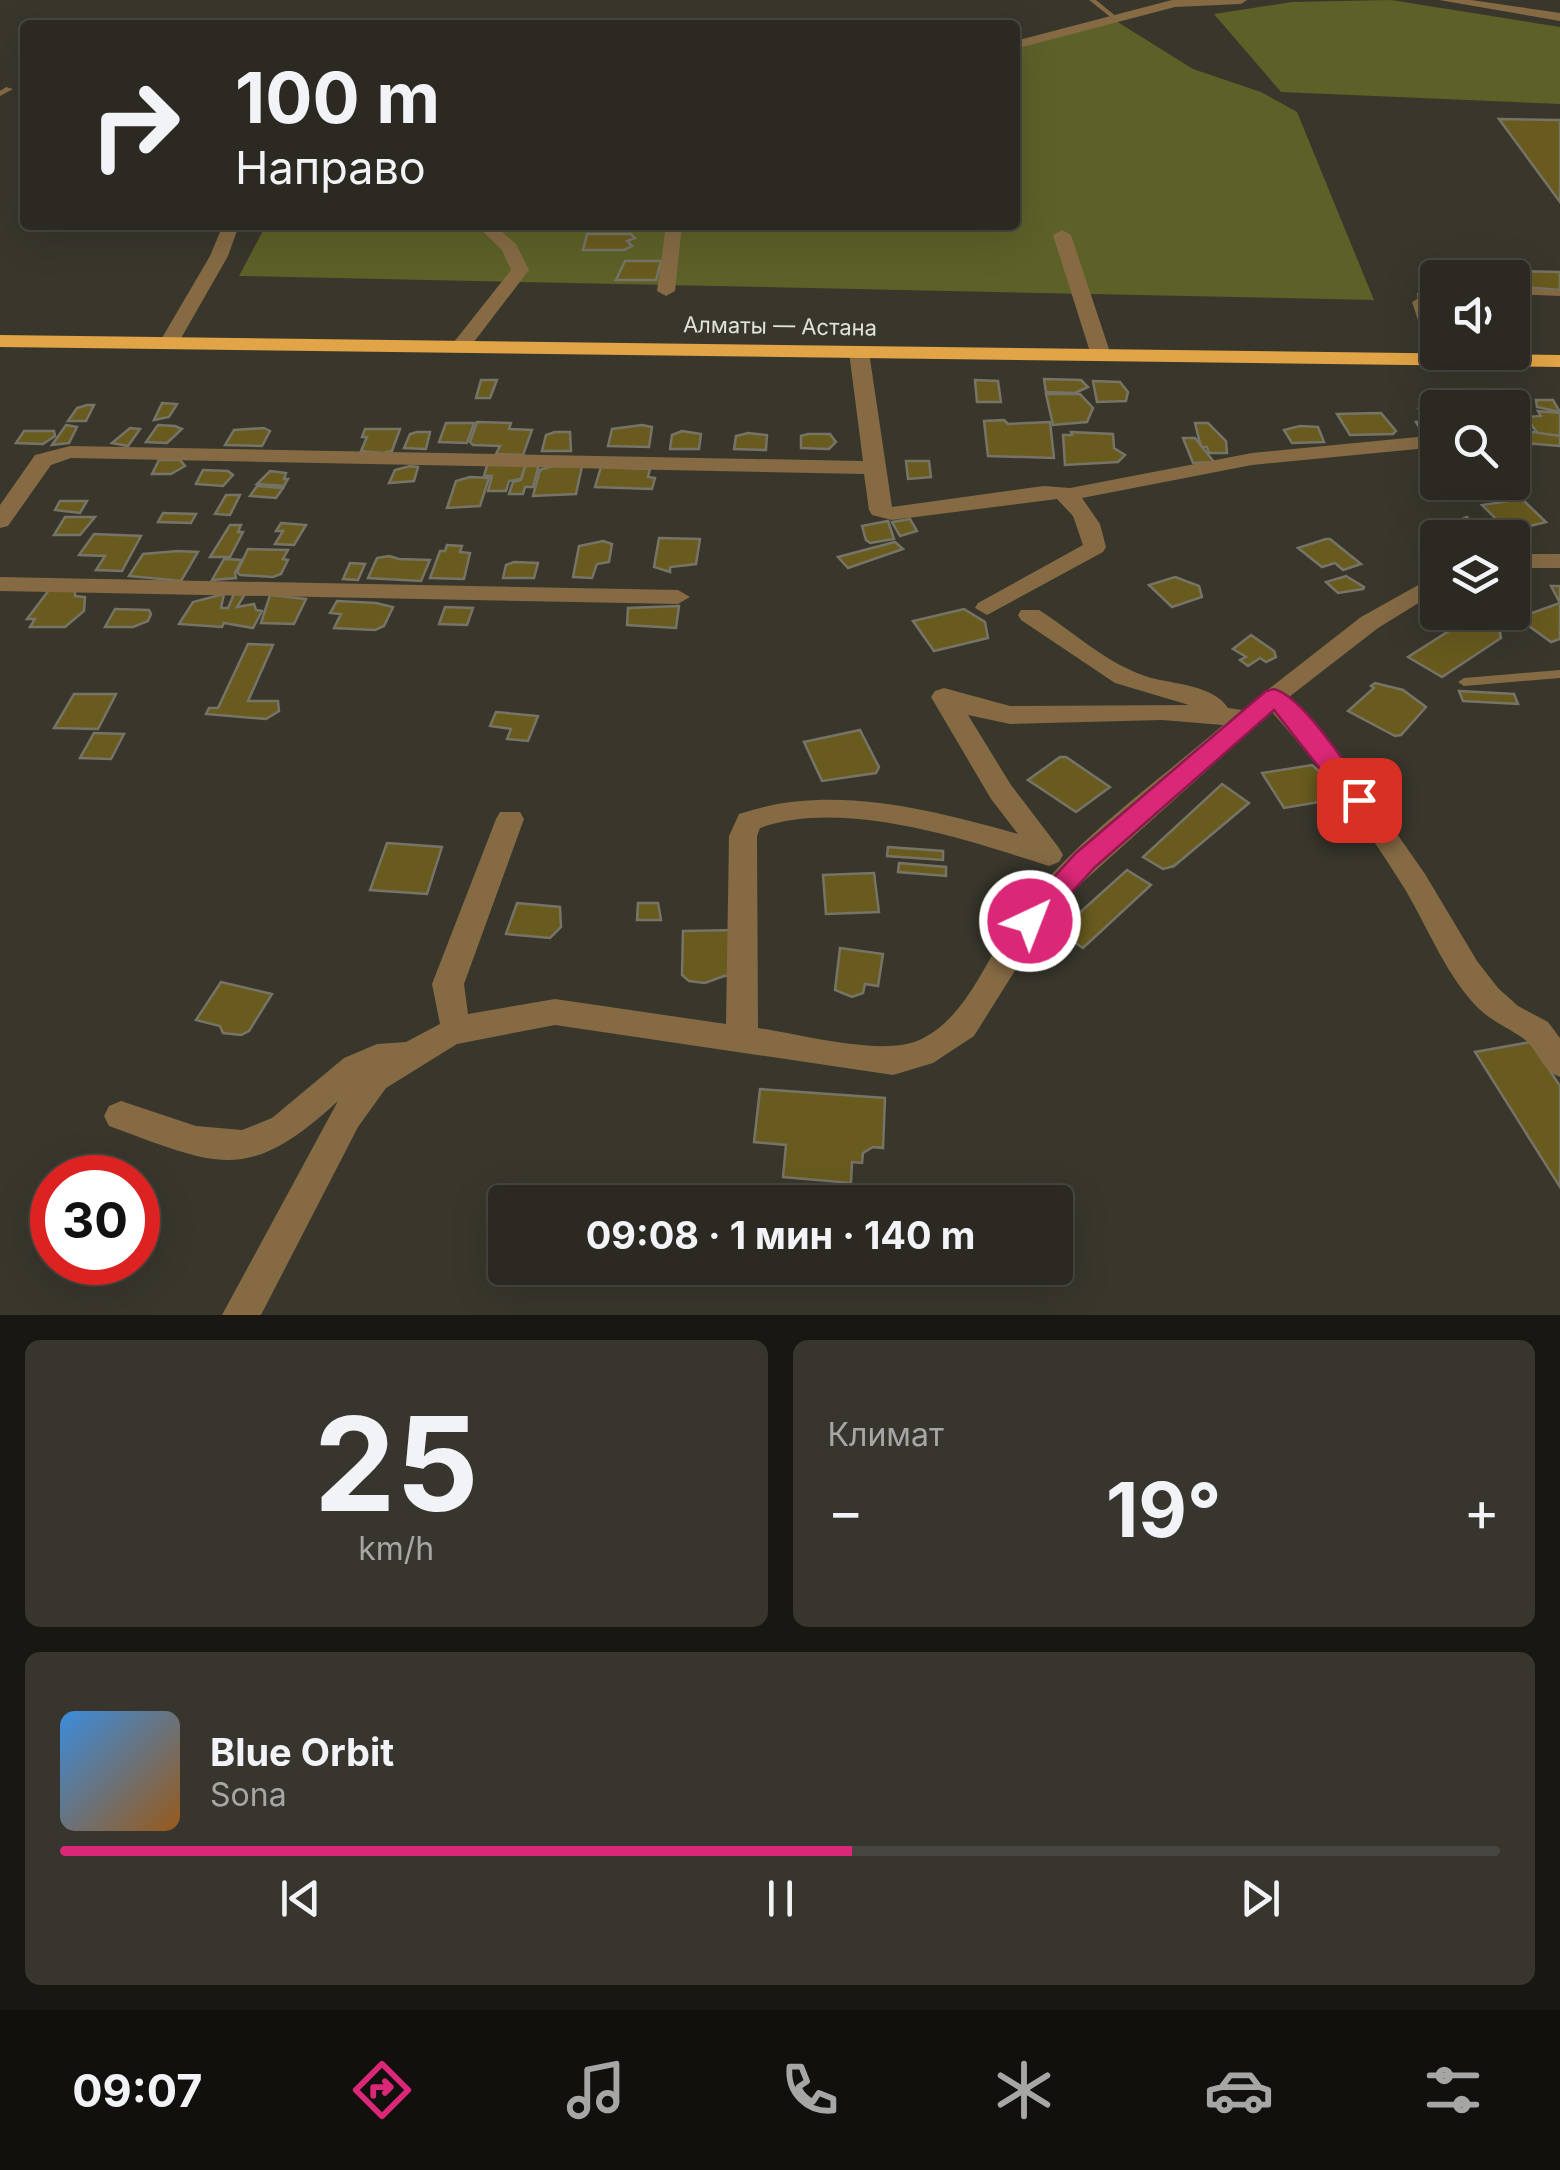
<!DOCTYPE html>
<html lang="ru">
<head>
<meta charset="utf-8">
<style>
  :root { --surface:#2b2921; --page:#37352e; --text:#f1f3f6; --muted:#a6a6a5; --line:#47453f; --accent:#db2777 }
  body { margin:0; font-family:Inter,sans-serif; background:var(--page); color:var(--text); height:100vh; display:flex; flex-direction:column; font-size:38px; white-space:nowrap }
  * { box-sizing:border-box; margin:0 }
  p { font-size:32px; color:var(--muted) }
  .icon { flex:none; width:55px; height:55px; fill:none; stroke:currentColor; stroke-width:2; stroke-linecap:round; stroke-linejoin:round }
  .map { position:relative; height:1315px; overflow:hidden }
  .panel { display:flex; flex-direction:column; gap:25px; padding:25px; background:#181712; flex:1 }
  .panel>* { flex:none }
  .hud { position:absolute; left:20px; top:20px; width:1000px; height:210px; border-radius:10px; box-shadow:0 10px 40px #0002,0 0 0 2px var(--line); background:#2b2921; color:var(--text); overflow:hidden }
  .buttons { position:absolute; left:1420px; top:260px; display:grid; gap:20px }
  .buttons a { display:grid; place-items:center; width:110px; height:110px; border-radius:10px; background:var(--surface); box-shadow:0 10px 40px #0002,0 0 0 2px var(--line); font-size:50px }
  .speed { position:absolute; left:30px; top:1155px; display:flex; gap:20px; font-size:50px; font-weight:700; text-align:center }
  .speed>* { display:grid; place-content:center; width:130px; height:130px; border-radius:50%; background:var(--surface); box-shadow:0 10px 40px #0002,0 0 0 2px var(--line); line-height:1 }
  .speed .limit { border:15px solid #d22; background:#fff; color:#111 }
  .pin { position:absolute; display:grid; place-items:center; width:85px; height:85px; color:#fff; margin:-42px; border-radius:20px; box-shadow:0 5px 15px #0006 }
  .me { position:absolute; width:110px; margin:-55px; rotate:43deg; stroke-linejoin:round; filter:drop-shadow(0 0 8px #0008) }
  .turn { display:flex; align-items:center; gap:35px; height:210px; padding:0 50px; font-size:45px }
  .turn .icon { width:130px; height:130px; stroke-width:2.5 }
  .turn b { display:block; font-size:70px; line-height:85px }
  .big { font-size:75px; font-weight:700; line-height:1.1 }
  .panel .tile { flex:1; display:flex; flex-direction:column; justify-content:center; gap:15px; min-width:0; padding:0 35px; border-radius:15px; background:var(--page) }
  .panel .dial { align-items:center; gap:0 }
  .dial b { font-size:130px; line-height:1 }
  .song { display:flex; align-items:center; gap:30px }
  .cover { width:120px; height:120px; border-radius:15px; background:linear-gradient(135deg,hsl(210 70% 55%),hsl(30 70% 35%)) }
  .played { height:10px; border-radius:5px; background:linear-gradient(90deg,var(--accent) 55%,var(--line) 55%) }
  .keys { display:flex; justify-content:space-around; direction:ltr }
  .heat { display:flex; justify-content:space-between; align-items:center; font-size:55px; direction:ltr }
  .panel .tiles { flex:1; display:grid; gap:25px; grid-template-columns:1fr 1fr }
  .tile:last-child { grid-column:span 2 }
  .trip { position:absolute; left:488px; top:1185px; width:585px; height:100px; border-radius:10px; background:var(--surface); box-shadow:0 10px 40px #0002,0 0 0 2px var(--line); font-weight:700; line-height:100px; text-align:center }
  .tab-bar { display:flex; height:160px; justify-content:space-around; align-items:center; background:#11100d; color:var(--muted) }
  .tab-bar .icon { width:70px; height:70px }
  .tab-bar .on { color:var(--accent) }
  .tab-bar b { font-size:45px; color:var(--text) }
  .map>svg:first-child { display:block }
  .green { fill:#5c6128 }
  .building { fill:#695b1e; stroke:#767367; stroke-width:2.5 }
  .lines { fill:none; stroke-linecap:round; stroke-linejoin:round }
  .service { fill:#856a44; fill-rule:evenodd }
  .minor { fill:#856a44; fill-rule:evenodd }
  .trunk { fill:#e1a446; fill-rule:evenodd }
  .route { fill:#db2777; stroke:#8e194d; stroke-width:2.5 }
  .labels { text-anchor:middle; stroke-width:10; stroke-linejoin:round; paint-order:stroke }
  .far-street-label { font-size:22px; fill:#e3e1db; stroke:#39372c }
</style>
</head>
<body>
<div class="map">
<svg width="1560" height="1315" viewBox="0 0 1560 1315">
  <rect width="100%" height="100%" fill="#39372c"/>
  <g class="green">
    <polygon points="1391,0 1560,27 1560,104 1281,92 1214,14 1292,2"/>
    <polygon points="1116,21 1193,69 1261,92 1297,112 1374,300 239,276 266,225 1015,225 1015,46"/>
  </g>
  <g class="building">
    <polygon points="1499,119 1560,120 1560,202"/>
    <polygon points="587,234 631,234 635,238 627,241 632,246 624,250 583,250"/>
    <polygon points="625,261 661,261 656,280 616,280"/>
    <polygon points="1426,269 1560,272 1560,290 1512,286 1512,278 1438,278 1434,284"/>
    <polygon points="1044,379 1081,380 1088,387 1075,393 1046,392"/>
    <polygon points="481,380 497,380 490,398 476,398"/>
    <polygon points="975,380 998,381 1001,402 977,402"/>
    <polygon points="1093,381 1120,382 1128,392 1126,401 1097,402"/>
    <polygon points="1046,394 1080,394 1093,408 1087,422 1053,425"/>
    <polygon points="1536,400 1553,400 1560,412 1537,407"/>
    <polygon points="162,403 177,404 169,417 154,420"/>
    <polygon points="87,405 94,405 86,421 68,421 77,408"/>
    <polygon points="1438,408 1438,435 1424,435 1416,422 1428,422 1419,409"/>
    <polygon points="1538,411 1560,413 1560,436 1538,434 1526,417 1541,416"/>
    <polygon points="1381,413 1396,431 1393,434 1350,435 1337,414"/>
    <polygon points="1004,420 1008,424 1050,422 1054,458 988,456 984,421"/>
    <polygon points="477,422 511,423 509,429 532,430 523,455 496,454 500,446 473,445 470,442"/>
    <polygon points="446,423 474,423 467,443 439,442"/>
    <polygon points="1195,423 1208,423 1226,441 1227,453 1209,453 1207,447 1201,447"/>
    <polygon points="66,425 77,427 69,443 52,445"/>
    <polygon points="158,425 175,426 182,429 167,443 146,442"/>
    <polygon points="642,425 652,427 649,447 608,446 612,429"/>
    <polygon points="1300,426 1318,427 1324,442 1292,443 1284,430"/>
    <polygon points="130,428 140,429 128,446 112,443"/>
    <polygon points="264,428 270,431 262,446 225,445 234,430"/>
    <polygon points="365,429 400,429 392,451 383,453 361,451 367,437 362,437"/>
    <polygon points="1518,430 1560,436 1560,446 1524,443"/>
    <polygon points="24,431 54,431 55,436 43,444 16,443"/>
    <polygon points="682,431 701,434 699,449 670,449 672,435"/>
    <polygon points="417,432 430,432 426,449 404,448 410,434"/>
    <polygon points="555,432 570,432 571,451 542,451 546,435"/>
    <polygon points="1071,432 1113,434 1114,448 1125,455 1118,462 1065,465 1063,435 1072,435"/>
    <polygon points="748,433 767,435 766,450 734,449 736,436"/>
    <polygon points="808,434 830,434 836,442 829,449 801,448 801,436"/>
    <polygon points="1183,438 1195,438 1214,462 1193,463"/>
    <polygon points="159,460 180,460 185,466 171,474 152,474"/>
    <polygon points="906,461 929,461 931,477 908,479"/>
    <polygon points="488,462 526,463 521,479 509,481 506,491 488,491 492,476 484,476"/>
    <polygon points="526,464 539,464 533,487 525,487 523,494 509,494 513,482 521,480"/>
    <polygon points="410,466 418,467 414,481 389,483 395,470"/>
    <polygon points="552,466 582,466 576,494 533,496 540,470"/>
    <polygon points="601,467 650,469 648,477 655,478 652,489 595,487"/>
    <polygon points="203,470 228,471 233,475 223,486 196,484"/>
    <polygon points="270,471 286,473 284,479 288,479 284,486 257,484"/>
    <polygon points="470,477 489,478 480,506 447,508 456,481"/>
    <polygon points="257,486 283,488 276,498 250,496"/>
    <polygon points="226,495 240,495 230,515 215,514"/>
    <polygon points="1522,499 1546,522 1514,530 1504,527 1482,505"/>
    <polygon points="60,501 87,501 80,513 55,510"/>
    <polygon points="163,513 196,514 191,523 158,522"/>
    <polygon points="65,517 95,517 80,535 54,535"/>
    <polygon points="1467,517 1471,522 1485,520 1505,530 1508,538 1466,538 1452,523"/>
    <polygon points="910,519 917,531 900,536 892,522"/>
    <polygon points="888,521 894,539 870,543 866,540 862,526"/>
    <polygon points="281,523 306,525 294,545 275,544 283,531 276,531"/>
    <polygon points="230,525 241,525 238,532 243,532 230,557 210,557"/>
    <polygon points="94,534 141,536 122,571 96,570 105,556 79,555"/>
    <polygon points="659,538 700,539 696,564 670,567 670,572 654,567"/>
    <polygon points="1326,539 1330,539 1361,564 1343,570 1335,563 1322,567 1298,548"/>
    <polygon points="603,541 612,544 609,562 597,564 592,578 573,577 579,546"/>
    <polygon points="895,542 903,549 848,568 838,557"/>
    <polygon points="447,545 462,546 460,552 470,553 464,579 430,578 440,551 445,551"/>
    <polygon points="248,549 288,550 283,559 288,560 281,574 273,577 240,575 237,572"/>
    <polygon points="178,551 198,552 181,581 129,576 143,554"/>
    <polygon points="389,556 399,559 430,560 421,581 368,578 377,558"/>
    <polygon points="224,559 242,560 235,573 236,578 212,580"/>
    <polygon points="514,562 538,563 534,578 503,578 506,565"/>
    <polygon points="350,563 365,564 358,580 343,579"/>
    <polygon points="1346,576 1364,587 1363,589 1338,593 1326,582"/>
    <polygon points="1175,577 1199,586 1202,597 1172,607 1149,585"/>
    <polygon points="1551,586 1560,586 1560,639 1551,642 1518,618 1560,603"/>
    <polygon points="49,590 75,590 75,596 85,597 84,611 65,627 30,627 35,619 27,619"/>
    <polygon points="224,594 221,608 228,608 234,594 245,594 237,607 254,604 256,610 262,611 253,628 224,623 222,627 179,624 193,602"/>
    <polygon points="270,595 306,599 294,624 261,623"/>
    <polygon points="337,601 376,603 393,607 384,626 375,630 334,628 341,614 330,613"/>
    <polygon points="679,606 676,628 627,625 628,608"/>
    <polygon points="445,607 473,608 467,625 439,624"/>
    <polygon points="115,609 149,610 151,614 148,621 133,627 105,627"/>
    <polygon points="964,609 985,622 988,638 934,651 913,621"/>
    <polygon points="1471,617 1500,632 1501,638 1442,677 1408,657"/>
    <polygon points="1251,635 1274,651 1276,657 1266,662 1260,658 1248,666 1240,660 1246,657 1233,649"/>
    <polygon points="248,644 273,645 248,701 278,701 279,711 266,719 206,714 209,708 218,708"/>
    <polygon points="1375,683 1403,690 1426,707 1401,735 1395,736 1348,711 1374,688 1371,686"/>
    <polygon points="1459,691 1514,694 1518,704 1463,701"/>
    <polygon points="74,694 116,694 98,729 54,728"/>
    <polygon points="496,712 538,716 528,741 507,739 511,729 490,726"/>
    <polygon points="860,730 879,767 876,773 822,781 804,742"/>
    <polygon points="94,733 124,734 111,759 80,758"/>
    <polygon points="1060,757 1066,757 1110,787 1076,812 1028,780"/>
    <polygon points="1312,765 1335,785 1337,799 1284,808 1262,773"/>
    <polygon points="1222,784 1249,803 1174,866 1163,869 1143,857"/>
    <polygon points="387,843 442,847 427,894 370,890"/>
    <polygon points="888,847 943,851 943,860 887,856"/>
    <polygon points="899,863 946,867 946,876 898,872"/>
    <polygon points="1127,870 1151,885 1083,948 1065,936 1076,916"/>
    <polygon points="874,873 879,912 826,914 823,875"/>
    <polygon points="517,903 560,907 561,927 550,938 506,934"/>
    <polygon points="638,903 658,903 661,920 637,920"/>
    <polygon points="739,930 739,975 724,976 705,983 689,981 682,975 683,931"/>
    <polygon points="840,948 883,954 878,986 865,984 863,993 852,997 835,990"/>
    <polygon points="221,982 272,994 249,1031 241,1035 223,1033 220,1026 196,1020"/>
    <polygon points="1531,1042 1560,1086 1560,1187 1475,1052"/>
    <polygon points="760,1089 885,1098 883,1148 873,1147 863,1153 862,1163 852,1162 851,1183 783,1177 786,1145 754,1142"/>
  </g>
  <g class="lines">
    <g class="service">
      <polygon points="1089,0 1096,0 1118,18 1113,19"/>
      <polygon points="6,87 13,89 0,96 0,91"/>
      <polygon points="1438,287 1438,293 1425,296 1424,304 1418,304 1417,293"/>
      <polygon points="1512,288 1560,290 1560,296 1512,294"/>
      <polygon points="1560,670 1560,678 1464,686 1458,682 1464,678"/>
    </g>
    <g class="minor">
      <polygon points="1172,0 1247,0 1241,4 1175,7 1015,49 1015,41"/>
      <polygon points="1439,0 1471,0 1560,13 1560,21"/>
      <polygon points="223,225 239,225 228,256 176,347 162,347 159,343 210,256"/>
      <polygon points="476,225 494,225 516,244 529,270 467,351 460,353 450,347 511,270 502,250"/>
      <polygon points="666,225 682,225 675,291 666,296 657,291"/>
      <polygon points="1062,230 1071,235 1111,355 1108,359 1101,361 1091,355 1053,235"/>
      <path d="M 1421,297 C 1441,305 1438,333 1438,352 L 1445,354 L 1431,354 L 1428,350 L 1412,302 Z"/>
      <polygon points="859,346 869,352 892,507 1044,486 1070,488 1252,453 1438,435 1438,447 1252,465 1082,498 1100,524 1106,547 1103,552 987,615 975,608 978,603 1083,545 1073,516 1057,499 892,520 872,515 869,510 864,474 71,458 51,465 8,526 0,528 0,505 35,455 70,446 863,461 849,352"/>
      <polygon points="1512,437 1527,439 1530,443 1527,447 1512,449"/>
      <rect x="1512" y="554" width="48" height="14"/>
      <path d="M 1438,574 L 1438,591 L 1378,628 L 1289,697 L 1349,765 L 1425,874 L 1477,961 L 1498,988 L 1518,1006 L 1548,1022 L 1560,1038 L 1560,1077 C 1541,1070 1539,1051 1524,1039 C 1509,1028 1493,1022 1479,1009 C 1447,977 1429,930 1406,891 C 1367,827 1321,768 1272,712 L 1075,889 L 1041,929 L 974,1036 L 933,1063 L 893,1075 L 555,1025 L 457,1044 L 386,1088 L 358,1127 L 261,1315 L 222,1315 L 338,1101 C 246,1186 217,1165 109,1126 L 104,1116 L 109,1106 L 121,1101 L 196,1126 L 242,1130 L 272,1118 L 344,1058 L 377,1044 L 406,1042 L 440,1024 L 432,984 L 496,819 L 500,812 L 520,812 L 524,819 L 464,984 L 468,1014 L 555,999 L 726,1024 L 729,836 L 739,814 C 830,783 928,809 1018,834 L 991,799 L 931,697 L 935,691 L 944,688 L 1010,706 L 1189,705 L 1115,683 L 1021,620 L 1018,615 L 1021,610 L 1039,610 C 1074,632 1107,664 1148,677 C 1172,684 1214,685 1228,708 L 1242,710 L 1361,617 ZM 968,715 L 1010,724 L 1162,720 L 1223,725 C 1148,790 1057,851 1003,937 C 979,975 961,1022 917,1041 C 879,1056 799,1034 758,1028 L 757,836 L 760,828 C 845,798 967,840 1049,866 L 1059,862 L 1063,855 L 1059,848 L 1011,785 Z"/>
      <polygon points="0,577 678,590 690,597 678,604 0,591"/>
    </g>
    <polygon class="trunk" points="0,335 1560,355 1560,367 0,347"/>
  </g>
  <path class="route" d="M 1274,689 C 1304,697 1348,769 1368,794 L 1371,800 L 1368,807 L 1350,807 L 1274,710 L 1095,867 L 1039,928 L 1030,932 L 1020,928 L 1016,921 L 1020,914 L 1076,853 L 1266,691 Z"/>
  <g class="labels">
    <g class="far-street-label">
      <text transform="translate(780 326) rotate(1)" y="8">Алматы — Астана</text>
    </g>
  </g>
</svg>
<div class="buttons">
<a><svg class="icon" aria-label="sound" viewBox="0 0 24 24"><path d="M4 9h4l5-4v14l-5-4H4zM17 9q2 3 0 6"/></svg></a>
<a><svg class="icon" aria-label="search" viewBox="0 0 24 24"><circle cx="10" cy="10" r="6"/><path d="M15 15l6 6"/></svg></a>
<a><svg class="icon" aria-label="layers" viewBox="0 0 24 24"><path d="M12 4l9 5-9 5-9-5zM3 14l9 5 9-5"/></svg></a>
</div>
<div class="speed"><div class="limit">30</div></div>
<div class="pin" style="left:1359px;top:800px;background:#d93025"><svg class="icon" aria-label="arrive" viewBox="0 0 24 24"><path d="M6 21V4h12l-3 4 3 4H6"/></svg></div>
<svg class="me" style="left:1030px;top:921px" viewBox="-20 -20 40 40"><circle r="17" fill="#db2777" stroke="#fff" stroke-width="3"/><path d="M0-11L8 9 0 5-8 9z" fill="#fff"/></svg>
<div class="trip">09:08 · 1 мин · 140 m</div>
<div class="hud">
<div class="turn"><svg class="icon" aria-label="right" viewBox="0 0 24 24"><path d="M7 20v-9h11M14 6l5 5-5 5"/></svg><div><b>100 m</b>Направо</div></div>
</div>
</div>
<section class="panel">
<div class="tiles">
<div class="tile dial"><b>25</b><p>km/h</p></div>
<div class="tile"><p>Климат</p>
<div class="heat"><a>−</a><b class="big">19°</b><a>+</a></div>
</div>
<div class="tile">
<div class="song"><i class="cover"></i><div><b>Blue Orbit</b><p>Sona</p></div></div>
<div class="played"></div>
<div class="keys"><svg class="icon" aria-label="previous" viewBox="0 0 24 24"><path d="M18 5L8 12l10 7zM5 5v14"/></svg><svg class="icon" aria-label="pause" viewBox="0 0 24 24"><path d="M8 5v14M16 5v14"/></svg><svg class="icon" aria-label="next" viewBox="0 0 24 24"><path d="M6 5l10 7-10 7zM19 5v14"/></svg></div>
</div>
</div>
</section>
<nav class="tab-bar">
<b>09:07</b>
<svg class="icon on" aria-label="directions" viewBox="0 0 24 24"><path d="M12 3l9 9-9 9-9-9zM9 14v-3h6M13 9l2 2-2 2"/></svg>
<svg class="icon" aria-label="music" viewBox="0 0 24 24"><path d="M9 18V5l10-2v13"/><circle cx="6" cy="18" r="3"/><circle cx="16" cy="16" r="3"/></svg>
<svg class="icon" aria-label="phone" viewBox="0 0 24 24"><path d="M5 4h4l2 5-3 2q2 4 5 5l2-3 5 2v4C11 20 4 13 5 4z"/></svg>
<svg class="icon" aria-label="climate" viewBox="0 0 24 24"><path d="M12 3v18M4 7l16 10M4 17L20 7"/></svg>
<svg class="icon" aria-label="car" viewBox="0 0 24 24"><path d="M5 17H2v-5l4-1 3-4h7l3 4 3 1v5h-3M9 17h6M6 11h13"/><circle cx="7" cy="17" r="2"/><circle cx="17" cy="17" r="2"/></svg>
<svg class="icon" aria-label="filters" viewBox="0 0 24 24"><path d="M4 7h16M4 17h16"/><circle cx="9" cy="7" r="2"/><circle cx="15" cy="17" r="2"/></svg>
</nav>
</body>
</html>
